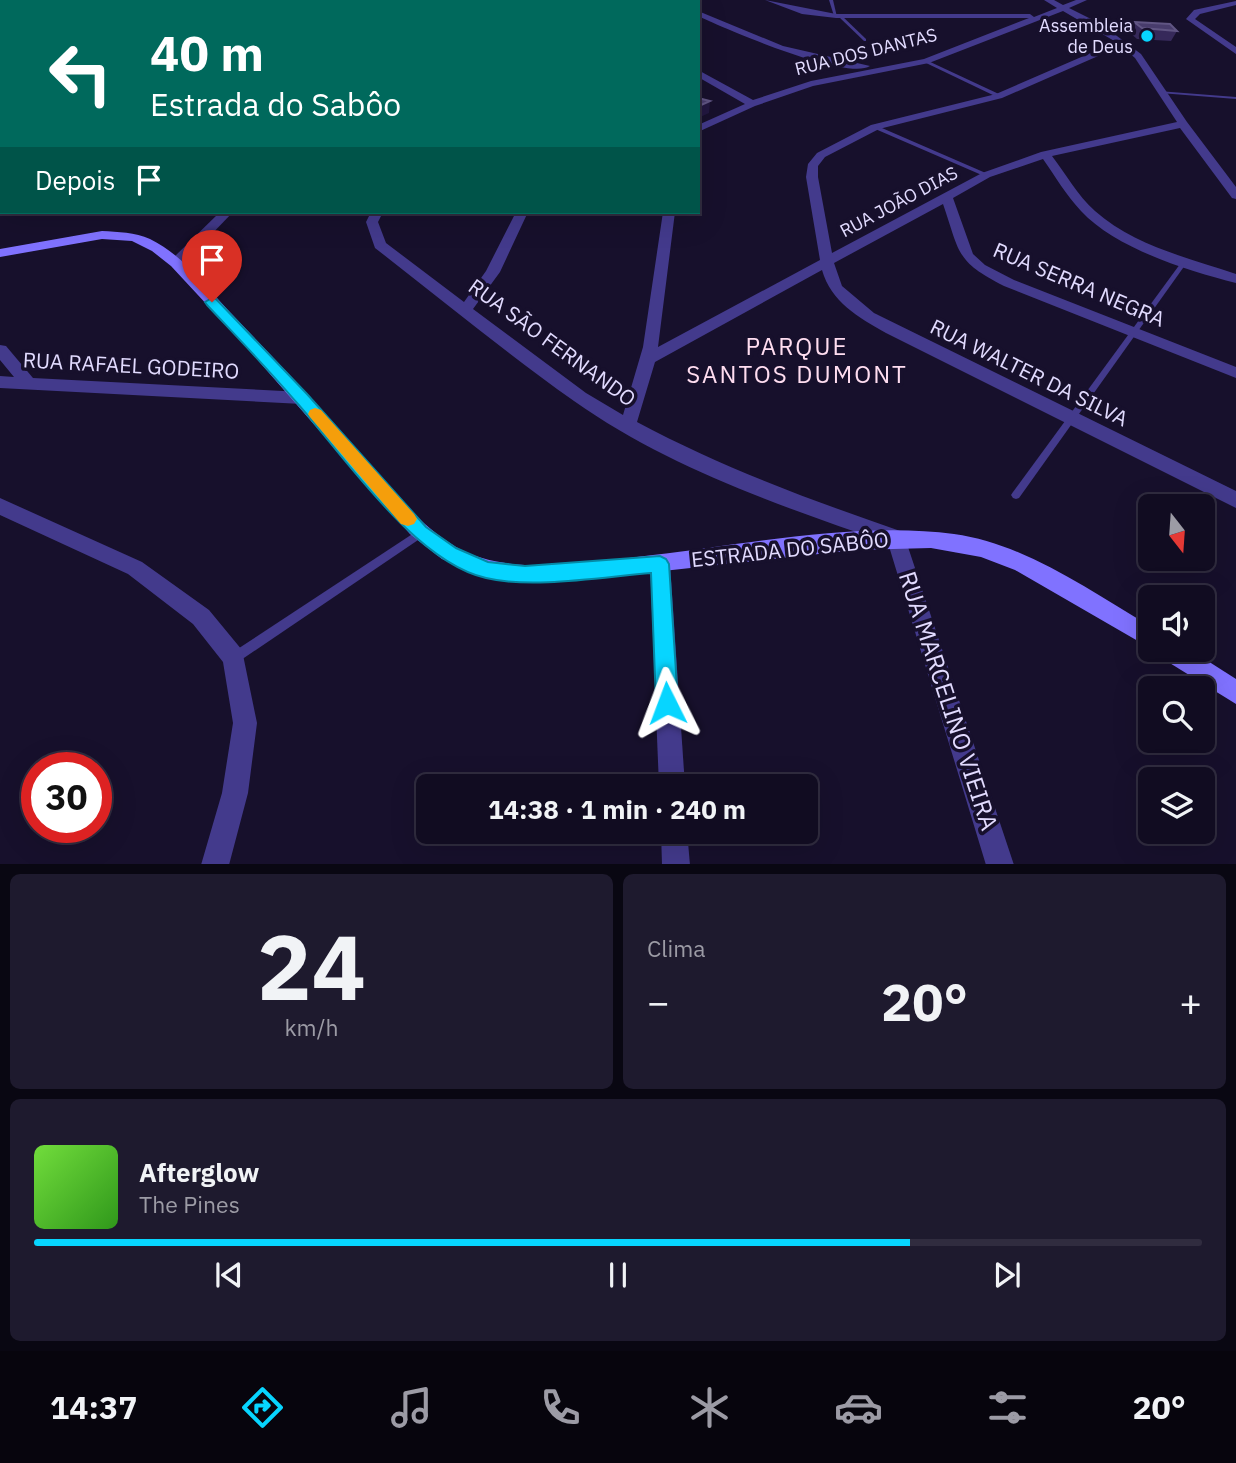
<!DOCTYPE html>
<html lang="pt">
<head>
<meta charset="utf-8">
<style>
  :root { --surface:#110c21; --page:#1e1a2e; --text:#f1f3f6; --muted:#9c9ba5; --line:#302c3f; --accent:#07d5ff }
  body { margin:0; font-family:"IBM Plex Sans",sans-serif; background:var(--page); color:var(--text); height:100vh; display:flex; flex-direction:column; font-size:26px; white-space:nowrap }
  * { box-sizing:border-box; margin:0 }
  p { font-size:23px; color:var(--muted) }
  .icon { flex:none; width:38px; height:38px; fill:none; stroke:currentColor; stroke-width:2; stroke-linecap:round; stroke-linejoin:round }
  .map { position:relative; height:864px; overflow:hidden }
  .sheet { display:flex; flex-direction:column; gap:10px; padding:10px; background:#090712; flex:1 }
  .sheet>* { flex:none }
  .top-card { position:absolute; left:0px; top:0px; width:700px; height:214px; box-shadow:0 7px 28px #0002,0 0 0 2px var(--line); background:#00695c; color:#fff; overflow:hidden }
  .needle { width:46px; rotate:163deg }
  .controls { position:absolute; left:1138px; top:494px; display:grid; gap:14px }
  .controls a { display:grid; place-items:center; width:77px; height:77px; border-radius:10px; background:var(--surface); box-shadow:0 7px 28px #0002,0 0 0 2px var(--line); font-size:35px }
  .speed { position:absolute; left:21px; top:752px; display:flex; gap:14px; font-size:35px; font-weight:700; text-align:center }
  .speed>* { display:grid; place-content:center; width:91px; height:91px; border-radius:50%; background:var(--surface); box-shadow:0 7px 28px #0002,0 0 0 2px var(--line); line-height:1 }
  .speed .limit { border:10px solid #d22; background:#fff; color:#111 }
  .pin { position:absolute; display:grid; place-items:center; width:60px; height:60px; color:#fff; margin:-72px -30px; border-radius:50% 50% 50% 0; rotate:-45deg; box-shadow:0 0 7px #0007 }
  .pin .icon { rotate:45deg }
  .me { position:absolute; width:77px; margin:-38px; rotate:357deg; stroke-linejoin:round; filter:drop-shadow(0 0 5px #0008) }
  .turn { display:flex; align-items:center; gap:24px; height:147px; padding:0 35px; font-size:32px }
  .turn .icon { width:91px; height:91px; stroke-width:2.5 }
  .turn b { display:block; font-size:49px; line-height:60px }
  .then { display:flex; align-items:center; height:66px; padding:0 35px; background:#0003; gap:14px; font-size:26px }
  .big { font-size:52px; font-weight:700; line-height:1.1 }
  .sheet .tile { flex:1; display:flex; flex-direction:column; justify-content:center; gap:10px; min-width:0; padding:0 24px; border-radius:10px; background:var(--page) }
  .sheet .dial { align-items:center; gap:0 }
  .dial b { font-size:91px; line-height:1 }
  .song { display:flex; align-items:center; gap:21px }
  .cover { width:84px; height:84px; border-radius:10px; background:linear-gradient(135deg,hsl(100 70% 55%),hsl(110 70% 35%)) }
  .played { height:7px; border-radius:4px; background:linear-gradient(90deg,var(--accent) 75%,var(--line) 75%) }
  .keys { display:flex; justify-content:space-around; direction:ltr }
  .heat { display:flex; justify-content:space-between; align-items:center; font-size:38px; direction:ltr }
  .sheet .tiles { flex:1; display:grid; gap:10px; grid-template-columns:1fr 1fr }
  .tile:last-child { grid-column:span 2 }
  .trip { position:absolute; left:416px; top:774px; width:402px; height:70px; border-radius:10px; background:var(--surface); box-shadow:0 7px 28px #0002,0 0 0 2px var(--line); font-weight:700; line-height:70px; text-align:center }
  .dock { display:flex; height:112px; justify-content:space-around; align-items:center; background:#07050d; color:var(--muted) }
  .dock .icon { width:49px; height:49px }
  .dock .active { color:var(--accent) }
  .dock b { font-size:32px; color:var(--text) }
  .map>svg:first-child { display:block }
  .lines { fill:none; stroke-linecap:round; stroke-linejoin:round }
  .lane { fill:#433a8c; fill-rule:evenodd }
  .street { fill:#433a8c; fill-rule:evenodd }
  .secondary { fill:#8072ff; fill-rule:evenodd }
  .wall { fill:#36295a }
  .shaded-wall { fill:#221740 }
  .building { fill:#483c6c; stroke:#605583; stroke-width:2 }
  .route { fill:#07d5ff; stroke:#058aa6; stroke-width:2 }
  .slow { fill:#f59e0b }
  .poi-dot { fill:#07d5ff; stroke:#17102c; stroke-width:2.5 }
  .labels { text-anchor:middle; stroke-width:7; stroke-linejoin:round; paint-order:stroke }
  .far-poi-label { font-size:18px; fill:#e2dbff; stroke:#17102c; text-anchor:end }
  .far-street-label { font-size:18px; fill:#e2dbff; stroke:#17102c }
  .street-label { font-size:21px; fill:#e2dbff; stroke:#17102c }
  .quarter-label { font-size:24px; letter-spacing:2px; fill:#ffddf0; stroke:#17102c }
  .near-street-label { font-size:24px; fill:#e2dbff; stroke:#17102c }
</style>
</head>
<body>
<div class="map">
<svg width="1236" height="865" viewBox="0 0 1236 865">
  <rect width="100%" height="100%" fill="#17102c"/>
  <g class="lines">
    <g class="lane">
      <polygon points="829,0 833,0 837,17 834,16"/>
      <polygon points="839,15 841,15 866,39 866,41 864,41 839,17"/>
      <polygon points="926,60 1001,95 1001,96 997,97 924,62"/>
      <polygon points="1158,91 1236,97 1236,99 1160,93 1158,93"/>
      <polygon points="875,125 988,174 989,175 984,176 873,128 872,127"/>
      <polygon points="1185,259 1188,261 1019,498 1016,499 1013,498 1011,495 1013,492 1183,260"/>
      <polygon points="420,529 424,530 425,533 424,536 238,662 234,663 230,662 228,658 230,654"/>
    </g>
    <g class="street">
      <polygon points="150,0 159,0 148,2"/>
      <rect x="225" y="0" width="8" height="2"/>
      <polygon points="345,0 353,0 343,2"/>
      <polygon points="430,0 438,0 428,2"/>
      <polygon points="519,0 527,0 518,2"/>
      <polygon points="535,0 557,2 537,2"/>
      <polygon points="668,0 677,0 679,2 670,2"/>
      <path d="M 765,0 L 836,14 L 1030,14 L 1034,17 L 1057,8 L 1044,0 L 1054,0 L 1063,5 L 1076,0 L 1087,0 L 1069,8 L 1101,24 L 1141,54 L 1187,122 L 1236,187 L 1236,199 L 1232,198 L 1180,128 L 1052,156 C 1066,174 1077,195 1095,211 C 1133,245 1188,258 1236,274 L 1236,283 C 1188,271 1115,248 1081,211 C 1066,195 1055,176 1043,159 L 990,177 L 953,198 L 973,254 L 985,265 L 1014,280 L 1236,367 L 1236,378 L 1004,286 C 955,261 960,253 943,204 L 834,263 L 842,286 L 874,313 L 1236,491 L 1236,508 L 886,333 C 858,317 831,302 822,270 L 655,362 L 637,422 C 723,468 811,500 903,532 L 1014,865 L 986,865 L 888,543 C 780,506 667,467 574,401 C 506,353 441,299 375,248 L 366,222 L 371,212 L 383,212 L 378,222 L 386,243 L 464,302 L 486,271 L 516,212 L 528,212 L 500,272 L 473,309 L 586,393 L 623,415 L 643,347 L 663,212 L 675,212 L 658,347 L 820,260 L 806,177 L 808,164 L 817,153 L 871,125 L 996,94 L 1116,42 L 1063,11 L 929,63 L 813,86 L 755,106 L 698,132 L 698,125 L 745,104 L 698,77 L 698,70 L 753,100 L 811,81 L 924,59 L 1029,18 L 836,18 L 802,14 ZM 1121,46 L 1135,58 L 1177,122 L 1041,152 L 982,173 L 832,253 L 818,177 L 818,166 L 825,157 L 879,129 L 1002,98 Z"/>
      <polygon points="1236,1 1236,5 1200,14 1195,19 1236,47 1236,54 1186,19 1194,10"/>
      <path d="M 698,11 L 783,46 L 870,66 C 846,81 726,29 698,16 Z"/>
      <rect x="0" y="35" width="2" height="4"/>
      <polygon points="2,68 2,74 0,75 0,69"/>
      <polygon points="0,89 2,90 2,108 0,107"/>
      <polygon points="220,212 233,212 181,266 171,266 171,260"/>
      <polygon points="0,345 6,346 33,378 302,392 310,398 302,404 0,388 0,376 14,377 0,360"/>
      <polygon points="0,498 142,562 209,610 242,650 257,723 248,793 229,865 201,865 222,793 233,723 223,662 193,624 128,574 0,515"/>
      <polygon points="660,555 667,558 670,564 685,786 659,786 650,564 653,558"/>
      <polygon points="661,831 687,831 690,865 662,865"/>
    </g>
    <g class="secondary">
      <path d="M 102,231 C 118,232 135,232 150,239 C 181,254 203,283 226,308 C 263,347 301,386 337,427 C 374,468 408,518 456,547 C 509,578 594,562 653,555 C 746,544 861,521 954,534 C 1026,544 1088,590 1150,626 L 1150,648 L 1015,570 L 981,557 L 931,548 L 855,550 L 562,582 L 518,582 L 476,574 L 442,559 L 410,534 L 249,350 L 171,266 L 152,251 L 132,241 L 102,239 L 0,257 L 0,249 Z"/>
      <polygon points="1157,649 1189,649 1236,679 1236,704 1160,657"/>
    </g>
  </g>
  <polygon class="wall" points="1134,22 1177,31 1171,41 1137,39 1129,32"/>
  <polygon class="shaded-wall" points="710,101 709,113 698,118 699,106"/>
  <g class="building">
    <polygon points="1134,22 1170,24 1177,31 1142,28"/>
    <polygon points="698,98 710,101 699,106"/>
  </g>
  <path class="route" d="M 212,298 L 216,299 L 307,394 L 426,527 L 456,548 L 488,562 L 525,566 L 660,556 L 666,559 L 669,564 L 678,703 L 675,710 L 667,714 L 660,710 L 656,703 L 651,573 C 602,577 532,589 486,578 C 415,562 345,457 297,403 C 268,369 237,337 207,305 L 205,302 Z"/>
  <polygon class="slow" points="315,408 321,410 414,514 417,519 414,524 408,526 401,524 310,417 308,414 310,410"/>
  <circle class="poi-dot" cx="1147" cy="36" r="7"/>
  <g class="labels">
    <g class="far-poi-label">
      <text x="1133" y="32">Assembleia<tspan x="1133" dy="21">de Deus</tspan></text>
    </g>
    <g class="far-street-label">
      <text transform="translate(866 52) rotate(-14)" y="6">RUA DOS DANTAS</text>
      <text transform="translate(899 202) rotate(-28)" y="6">RUA JOÃO DIAS</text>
    </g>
    <g class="street-label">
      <text transform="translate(1079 285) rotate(23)" y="7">RUA SERRA NEGRA</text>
      <text transform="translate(552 343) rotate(36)" y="7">RUA SÃO FERNANDO</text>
      <text transform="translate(131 366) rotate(3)" y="7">RUA RAFAEL GODEIRO</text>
      <text transform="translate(1029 373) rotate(26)" y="7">RUA WALTER DA SILVA</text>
      <text transform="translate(790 550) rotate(-6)" y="7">ESTRADA DO SABÔO</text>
    </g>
    <g class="quarter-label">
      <text x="797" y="355">PARQUE<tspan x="797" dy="28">SANTOS DUMONT</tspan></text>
    </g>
    <g class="near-street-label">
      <text transform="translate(948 701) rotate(72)" y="8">RUA MARCELINO VIEIRA</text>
    </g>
  </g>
</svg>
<div class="controls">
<a><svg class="needle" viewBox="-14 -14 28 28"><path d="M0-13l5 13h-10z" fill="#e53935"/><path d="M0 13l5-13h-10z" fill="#9c9ba5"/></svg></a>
<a><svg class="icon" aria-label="sound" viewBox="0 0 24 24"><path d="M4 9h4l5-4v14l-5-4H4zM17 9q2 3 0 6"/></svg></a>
<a><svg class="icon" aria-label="search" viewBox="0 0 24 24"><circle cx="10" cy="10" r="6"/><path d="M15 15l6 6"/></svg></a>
<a><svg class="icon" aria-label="layers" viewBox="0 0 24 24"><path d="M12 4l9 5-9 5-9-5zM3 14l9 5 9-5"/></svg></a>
</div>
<div class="speed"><div class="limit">30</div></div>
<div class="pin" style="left:212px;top:302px;background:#d93025"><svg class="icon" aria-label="arrive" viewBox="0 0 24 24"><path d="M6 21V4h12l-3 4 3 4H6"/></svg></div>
<svg class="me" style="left:667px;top:703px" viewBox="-20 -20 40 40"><path d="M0-17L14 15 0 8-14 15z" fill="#07d5ff" stroke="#fff" stroke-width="4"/></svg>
<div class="trip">14:38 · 1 min · 240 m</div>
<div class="top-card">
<div class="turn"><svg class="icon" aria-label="left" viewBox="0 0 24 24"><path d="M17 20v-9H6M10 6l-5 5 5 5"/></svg><div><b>40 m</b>Estrada do Sabôo</div></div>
<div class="then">Depois<svg class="icon" aria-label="arrive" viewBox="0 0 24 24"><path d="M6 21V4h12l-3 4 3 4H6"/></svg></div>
</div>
</div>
<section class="sheet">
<div class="tiles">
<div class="tile dial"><b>24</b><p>km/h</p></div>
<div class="tile"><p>Clima</p>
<div class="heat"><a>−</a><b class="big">20°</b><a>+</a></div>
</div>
<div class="tile">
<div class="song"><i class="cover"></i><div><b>Afterglow</b><p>The Pines</p></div></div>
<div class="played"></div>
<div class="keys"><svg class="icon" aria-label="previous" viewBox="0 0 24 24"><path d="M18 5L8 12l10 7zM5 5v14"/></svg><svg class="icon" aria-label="pause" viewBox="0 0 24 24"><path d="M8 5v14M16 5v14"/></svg><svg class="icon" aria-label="next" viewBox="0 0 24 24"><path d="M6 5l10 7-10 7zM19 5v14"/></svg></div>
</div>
</div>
</section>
<nav class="dock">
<b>14:37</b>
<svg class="icon active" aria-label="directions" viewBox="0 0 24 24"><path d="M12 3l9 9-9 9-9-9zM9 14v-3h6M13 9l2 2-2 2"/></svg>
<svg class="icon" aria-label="music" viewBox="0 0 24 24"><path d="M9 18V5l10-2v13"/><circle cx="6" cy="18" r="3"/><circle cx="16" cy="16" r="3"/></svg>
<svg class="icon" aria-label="phone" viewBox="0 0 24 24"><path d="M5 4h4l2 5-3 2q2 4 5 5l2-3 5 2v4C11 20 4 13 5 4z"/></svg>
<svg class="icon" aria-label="climate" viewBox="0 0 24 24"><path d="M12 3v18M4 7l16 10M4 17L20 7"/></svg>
<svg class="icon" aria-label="car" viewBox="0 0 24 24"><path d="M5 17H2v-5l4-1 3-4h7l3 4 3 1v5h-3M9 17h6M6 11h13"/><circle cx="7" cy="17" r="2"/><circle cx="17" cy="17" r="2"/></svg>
<svg class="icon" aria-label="filters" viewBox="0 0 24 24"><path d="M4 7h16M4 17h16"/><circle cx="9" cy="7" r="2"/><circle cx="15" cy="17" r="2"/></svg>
<b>20°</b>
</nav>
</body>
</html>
